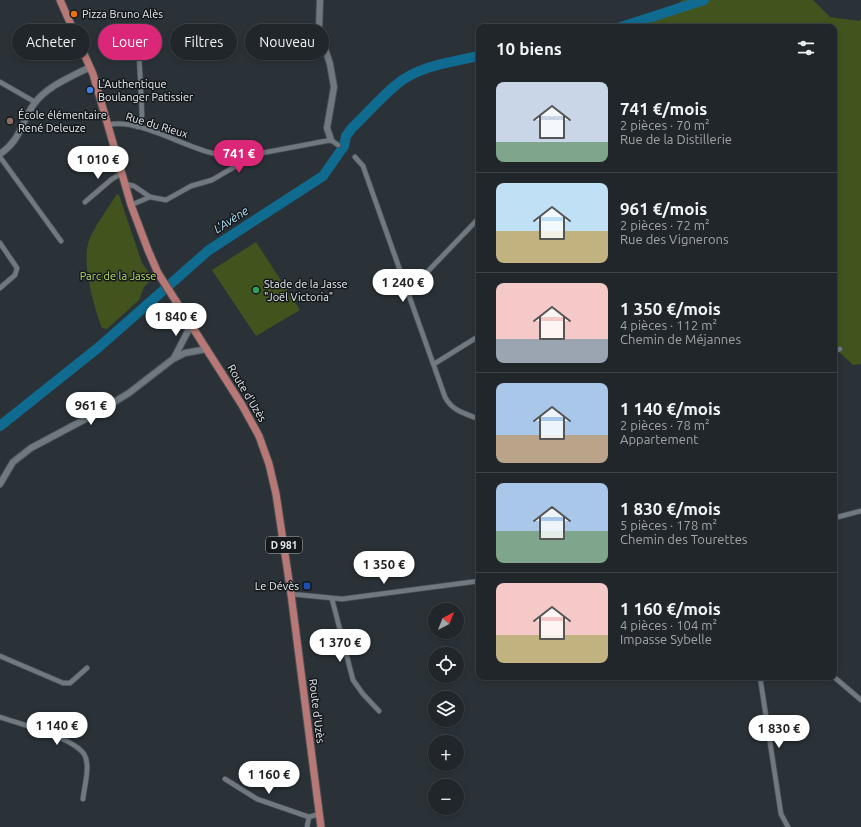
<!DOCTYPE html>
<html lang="fr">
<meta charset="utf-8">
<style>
body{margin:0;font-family:Ubuntu,sans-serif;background:#282e32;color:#f1f3f6;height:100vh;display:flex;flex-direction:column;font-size:15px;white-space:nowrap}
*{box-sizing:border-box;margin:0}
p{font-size:13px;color:#a2a5a8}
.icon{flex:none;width:22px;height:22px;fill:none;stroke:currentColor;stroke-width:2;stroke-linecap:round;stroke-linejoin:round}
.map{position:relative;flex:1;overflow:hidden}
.details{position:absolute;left:476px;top:24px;width:361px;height:656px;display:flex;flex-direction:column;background:#20262a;border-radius:8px;box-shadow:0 2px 6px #0003,0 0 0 1px #3d4347}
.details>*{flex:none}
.top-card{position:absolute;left:12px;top:24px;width:380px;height:36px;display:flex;gap:8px}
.needle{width:26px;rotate:42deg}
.fabs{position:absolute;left:428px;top:603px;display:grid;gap:8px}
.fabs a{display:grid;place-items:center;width:36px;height:36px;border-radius:50%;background:#20262a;box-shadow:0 2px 6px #0003,0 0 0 1px #3d4347;font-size:20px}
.price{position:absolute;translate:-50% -34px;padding:0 9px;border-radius:14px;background:#fff;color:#222;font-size:13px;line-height:26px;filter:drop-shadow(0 1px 2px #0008)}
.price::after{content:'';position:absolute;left:50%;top:24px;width:12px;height:9px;margin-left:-6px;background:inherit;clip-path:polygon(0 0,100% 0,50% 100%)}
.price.on{background:#db2777;color:#fff}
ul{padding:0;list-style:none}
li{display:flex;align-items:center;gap:12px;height:100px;padding:0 20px}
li+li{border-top:1px solid #3d4347}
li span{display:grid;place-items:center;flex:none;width:112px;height:80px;border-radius:8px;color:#555}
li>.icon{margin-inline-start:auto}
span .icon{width:48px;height:48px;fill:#fffc;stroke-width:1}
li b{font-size:17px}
h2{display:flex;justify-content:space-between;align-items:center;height:48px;padding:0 20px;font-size:17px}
.chip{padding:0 14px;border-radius:18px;background:#20262a;box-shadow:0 2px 6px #0003,0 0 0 1px #3d4347;font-size:14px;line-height:36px}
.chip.on{background:#db2777;color:#fff}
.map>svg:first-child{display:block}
.green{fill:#42541d}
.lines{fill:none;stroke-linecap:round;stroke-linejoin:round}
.river{stroke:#0f6b8f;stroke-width:10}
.minor-casing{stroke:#4a5055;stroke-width:6}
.tertiary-casing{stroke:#4a5055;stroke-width:8}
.primary-casing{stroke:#4a5055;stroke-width:9}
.minor{stroke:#707980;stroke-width:4.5}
.tertiary{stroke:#707980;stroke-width:6}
.primary{stroke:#b87875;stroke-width:7}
.food-dot{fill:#e8710a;stroke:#16191c;stroke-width:1.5}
.shop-dot{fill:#3f7fe0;stroke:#16191c;stroke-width:1.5}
.education-dot{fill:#8d6e63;stroke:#16191c;stroke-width:1.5}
.leisure-dot{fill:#2e9e5b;stroke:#16191c;stroke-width:1.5}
.transit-dot{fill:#1a4fb4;stroke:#16191c;stroke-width:1.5}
.labels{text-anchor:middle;stroke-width:3;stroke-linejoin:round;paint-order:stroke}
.shield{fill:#16191c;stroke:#a8acb0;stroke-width:1}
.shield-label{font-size:10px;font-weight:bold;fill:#e7ebef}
.poi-label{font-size:11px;fill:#e7ebef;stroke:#16191c;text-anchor:start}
.street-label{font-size:11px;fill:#e7ebef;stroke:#16191c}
.park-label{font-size:11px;fill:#b7df6b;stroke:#16191c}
.water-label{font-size:12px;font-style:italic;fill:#afdff8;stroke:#16191c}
</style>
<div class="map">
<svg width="861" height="827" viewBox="0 0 861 827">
<rect width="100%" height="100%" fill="#2a3238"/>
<g class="green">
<polygon points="683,0 813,0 830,17 859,21 861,19 861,364 853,365 834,347 834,27 639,27"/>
<path d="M117 194 119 195 142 263 153 278 144 287 139 300 107 329 102 328C94 307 80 259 90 238 97 223 108 208 117 194Z"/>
<polygon points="256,242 300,310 256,336 212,270"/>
</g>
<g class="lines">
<g class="river">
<polyline points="621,27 704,0"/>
<path d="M0 426 99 347 209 250 323 176 344 146 346 136 352 128C367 114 380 98 396 85 418 66 451 62 479 56"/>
</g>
<defs>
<g id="minor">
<polyline points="0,82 35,102"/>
<path d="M108 125C136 117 184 147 212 153 223 155 235 153 246 156"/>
<polyline points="138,127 142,115 139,53"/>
<polyline points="0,157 61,241"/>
<path d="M355 157 363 166 445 397C452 411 466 414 479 419"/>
<polyline points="125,184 134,186 150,197 166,200 191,186 212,180 241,163 246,156 331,140 338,145"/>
<polyline points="85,202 112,179 122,173"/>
<polyline points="131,205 150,197"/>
<polyline points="0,243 17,268 15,275 0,288"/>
<polyline points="408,292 479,218"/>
<polyline points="834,351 840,349"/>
<polyline points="434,364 479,336"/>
<polyline points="834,518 861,511"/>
<polyline points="291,594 342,599 479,581"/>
<polyline points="332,599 353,680 363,694 379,711"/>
<polyline points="0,656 63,683 70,683 87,668"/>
<polyline points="760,677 781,814 788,827"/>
<polyline points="834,677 861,700"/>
<path d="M0 717C20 724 72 737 84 754 91 765 84 787 83 799"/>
<polyline points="225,779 257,799 309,817"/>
<polyline points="307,827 309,817 319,814"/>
</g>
<g id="tertiary">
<polyline points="320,0 319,30 330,64 334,87 327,128 331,140"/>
<path d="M0 154C21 140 21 122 34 104 47 86 71 77 90 67"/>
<polyline points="174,358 188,331 192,328"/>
<polyline points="0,484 13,462 31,448 93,415 129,393 173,359 185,353 207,349"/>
</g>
<polyline id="primary" points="60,0 93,74 131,205 148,250 158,273 242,405 259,436 269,464 276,494 291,594 321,827"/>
</defs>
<use href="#minor" class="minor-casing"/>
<use href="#tertiary" class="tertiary-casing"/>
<use href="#primary" class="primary-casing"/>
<use href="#minor" class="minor"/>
<use href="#tertiary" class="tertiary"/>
<use href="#primary" class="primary"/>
</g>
<circle class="food-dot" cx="74" cy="14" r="4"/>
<circle class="shop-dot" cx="90" cy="90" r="4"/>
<circle class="education-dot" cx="10" cy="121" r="4"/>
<circle class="leisure-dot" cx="256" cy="290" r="4"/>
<rect class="transit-dot" x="303" y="582" width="8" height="8" rx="2"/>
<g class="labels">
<rect class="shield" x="266" y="537" width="36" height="16" rx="3"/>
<g class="shield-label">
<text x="284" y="549">D 981</text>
</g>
<g class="poi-label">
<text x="82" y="18">Pizza Bruno Alès</text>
<text x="98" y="88">L'Authentique<tspan x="98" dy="13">Boulanger Patissier</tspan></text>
<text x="18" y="119">École élémentaire<tspan x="18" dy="13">René Deleuze</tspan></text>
<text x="264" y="288">Stade de la Jasse<tspan x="264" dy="13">"Joël Victoria"</tspan></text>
<text x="299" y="590" text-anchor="end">Le Dévès</text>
</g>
<g class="street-label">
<text transform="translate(157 125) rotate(17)" y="4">Rue du Rieux</text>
<text transform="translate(247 393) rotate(59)" y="4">Route d'Uzès</text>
<text transform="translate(317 711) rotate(83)" y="4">Route d'Uzès</text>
</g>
<g class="park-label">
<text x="118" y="280">Parc de la Jasse</text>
</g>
<g class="water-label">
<text transform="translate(231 220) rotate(-33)" y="4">L'Avène</text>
</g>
</g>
</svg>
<div class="fabs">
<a><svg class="needle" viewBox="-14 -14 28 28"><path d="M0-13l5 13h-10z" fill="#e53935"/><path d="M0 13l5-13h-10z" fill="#a2a5a8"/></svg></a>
<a><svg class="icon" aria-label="locate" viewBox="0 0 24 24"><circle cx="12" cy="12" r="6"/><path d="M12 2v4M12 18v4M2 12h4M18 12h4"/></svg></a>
<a><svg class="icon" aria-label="layers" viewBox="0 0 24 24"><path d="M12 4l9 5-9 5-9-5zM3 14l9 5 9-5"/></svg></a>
<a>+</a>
<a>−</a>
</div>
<b class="price on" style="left:239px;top:174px">741 €</b>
<b class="price" style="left:98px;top:180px">1 010 €</b>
<b class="price" style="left:403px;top:303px">1 240 €</b>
<b class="price" style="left:176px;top:337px">1 840 €</b>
<b class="price" style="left:91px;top:426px">961 €</b>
<b class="price" style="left:384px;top:585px">1 350 €</b>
<b class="price" style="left:340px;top:663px">1 370 €</b>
<b class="price" style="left:57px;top:746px">1 140 €</b>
<b class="price" style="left:779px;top:749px">1 830 €</b>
<b class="price" style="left:269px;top:795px">1 160 €</b>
<div class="top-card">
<a class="chip">Acheter</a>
<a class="chip on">Louer</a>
<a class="chip">Filtres</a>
<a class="chip">Nouveau</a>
</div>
<section class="details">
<h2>10 biens<svg class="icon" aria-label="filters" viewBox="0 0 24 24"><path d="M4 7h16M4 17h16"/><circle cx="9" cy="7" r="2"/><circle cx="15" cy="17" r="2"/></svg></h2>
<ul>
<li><span style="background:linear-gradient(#c9d6e8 75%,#7fa58c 0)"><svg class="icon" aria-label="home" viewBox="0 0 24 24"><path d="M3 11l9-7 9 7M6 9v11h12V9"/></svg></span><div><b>741 €/mois</b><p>2 pièces · 70 m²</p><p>Rue de la Distillerie</p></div></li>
<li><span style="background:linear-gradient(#bfe0f5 60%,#c2b280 0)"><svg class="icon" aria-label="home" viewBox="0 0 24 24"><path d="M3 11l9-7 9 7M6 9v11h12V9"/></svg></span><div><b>961 €/mois</b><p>2 pièces · 72 m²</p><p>Rue des Vignerons</p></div></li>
<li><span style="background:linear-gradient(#f6c9c9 70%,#9aa5b1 0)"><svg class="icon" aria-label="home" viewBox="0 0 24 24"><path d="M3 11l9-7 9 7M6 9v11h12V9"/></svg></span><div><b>1 350 €/mois</b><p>4 pièces · 112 m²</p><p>Chemin de Méjannes</p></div></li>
<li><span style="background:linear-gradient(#a9c7e8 65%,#b9a48a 0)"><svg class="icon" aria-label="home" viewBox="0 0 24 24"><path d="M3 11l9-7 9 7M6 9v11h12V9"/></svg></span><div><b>1 140 €/mois</b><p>2 pièces · 78 m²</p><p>Appartement</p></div></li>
<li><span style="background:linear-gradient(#a9c7e8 60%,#7fa58c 0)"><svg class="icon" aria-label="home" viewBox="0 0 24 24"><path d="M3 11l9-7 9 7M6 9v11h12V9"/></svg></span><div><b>1 830 €/mois</b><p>5 pièces · 178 m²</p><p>Chemin des Tourettes</p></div></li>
<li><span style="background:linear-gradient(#f6c9c9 65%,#c2b280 0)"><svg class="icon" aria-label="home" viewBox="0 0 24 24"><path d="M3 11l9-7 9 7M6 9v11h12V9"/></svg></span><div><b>1 160 €/mois</b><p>4 pièces · 104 m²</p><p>Impasse Sybelle</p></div></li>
</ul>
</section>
</div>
